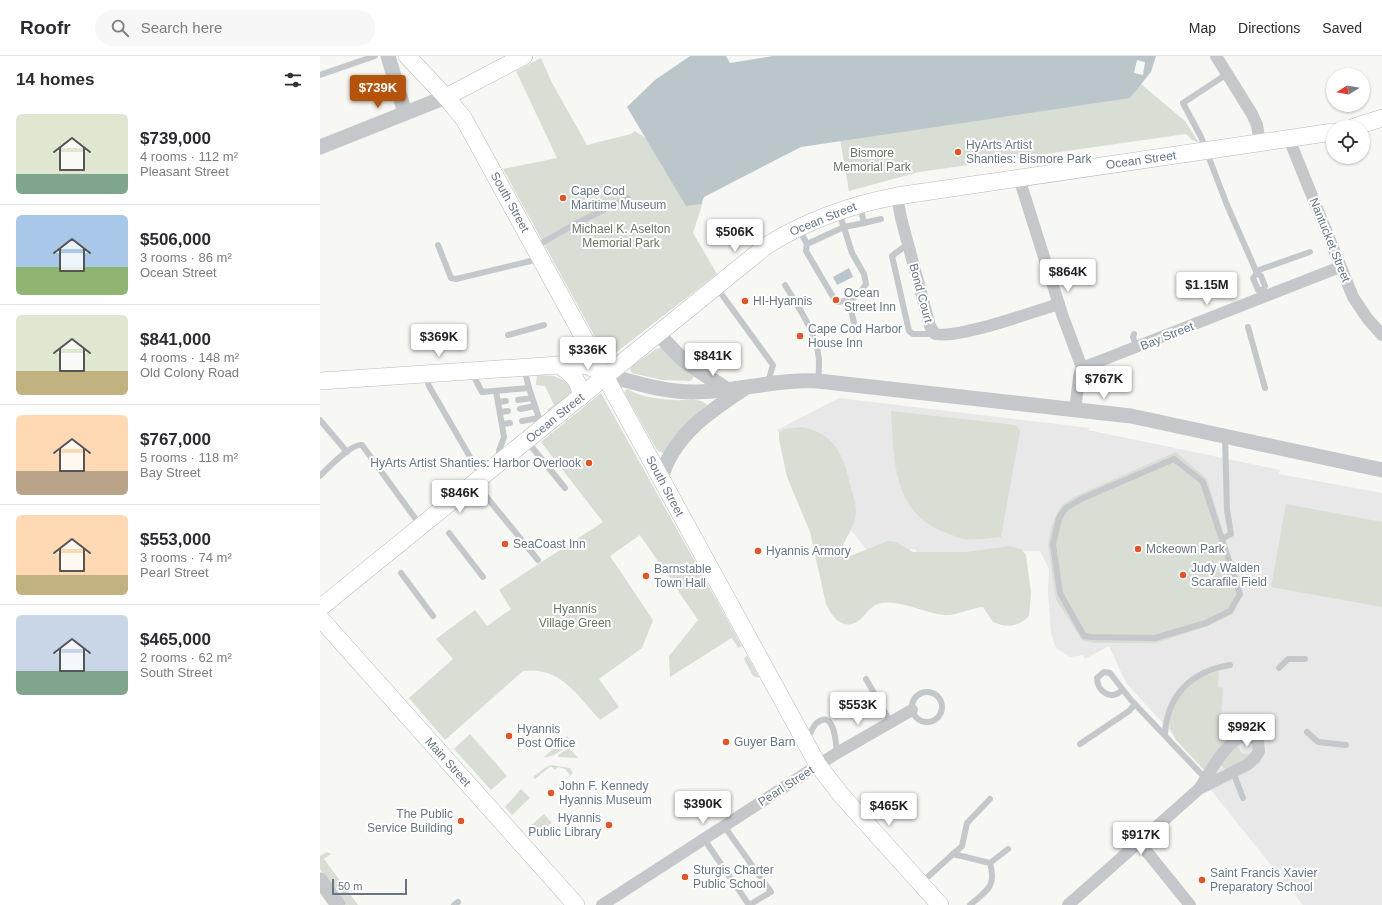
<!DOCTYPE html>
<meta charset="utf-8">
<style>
body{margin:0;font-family:Arial,sans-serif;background:#f7f7f7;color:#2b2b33;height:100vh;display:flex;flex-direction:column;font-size:15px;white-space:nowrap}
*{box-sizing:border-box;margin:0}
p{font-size:13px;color:#7c7c81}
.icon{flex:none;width:22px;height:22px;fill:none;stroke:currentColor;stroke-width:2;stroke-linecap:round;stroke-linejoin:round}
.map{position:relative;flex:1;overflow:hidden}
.drawer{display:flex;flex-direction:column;background:#fff;width:320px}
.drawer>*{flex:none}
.needle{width:26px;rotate:259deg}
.buttons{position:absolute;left:1006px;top:12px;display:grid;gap:8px}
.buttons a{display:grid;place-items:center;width:44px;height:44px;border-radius:50%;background:#fff;box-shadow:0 1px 3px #0004;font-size:20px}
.scale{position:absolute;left:12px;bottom:10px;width:75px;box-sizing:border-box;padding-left:4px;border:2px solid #657685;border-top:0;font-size:11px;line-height:14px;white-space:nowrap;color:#657685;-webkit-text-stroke:3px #fff;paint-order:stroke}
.price{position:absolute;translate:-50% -34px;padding:0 9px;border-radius:4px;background:#fff;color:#222;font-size:13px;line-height:26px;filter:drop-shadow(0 1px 2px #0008)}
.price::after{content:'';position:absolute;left:50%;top:24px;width:12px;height:9px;margin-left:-6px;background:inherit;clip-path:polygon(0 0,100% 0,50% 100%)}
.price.selected{background:#b45309;color:#fff}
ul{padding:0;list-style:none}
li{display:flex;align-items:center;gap:12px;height:100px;padding:0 16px}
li+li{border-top:1px solid #e1e1e2}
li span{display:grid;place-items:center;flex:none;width:112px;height:80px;border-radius:6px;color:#555}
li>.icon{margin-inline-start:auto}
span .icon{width:48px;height:48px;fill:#fffc;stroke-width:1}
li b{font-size:17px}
h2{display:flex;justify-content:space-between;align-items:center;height:48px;padding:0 16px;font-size:17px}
header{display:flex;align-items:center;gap:24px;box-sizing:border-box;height:56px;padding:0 20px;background:#fff;border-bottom:1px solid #e1e1e2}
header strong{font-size:19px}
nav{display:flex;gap:22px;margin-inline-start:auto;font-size:14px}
.search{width:280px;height:36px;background:#f7f7f7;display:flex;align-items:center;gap:10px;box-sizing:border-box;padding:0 14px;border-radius:22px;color:#7c7c81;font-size:15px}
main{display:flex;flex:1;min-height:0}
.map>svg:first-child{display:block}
.built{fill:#e7e8e7}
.green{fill:#d8ded4}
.water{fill:#bbc6ca}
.pier{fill:#f7f7f3}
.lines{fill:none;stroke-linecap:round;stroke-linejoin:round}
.secondary-casing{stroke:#b6bbc0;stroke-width:18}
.service{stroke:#c4c8cb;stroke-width:6}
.minor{stroke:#c4c8cb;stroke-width:12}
.tertiary{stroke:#c4c8cb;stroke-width:15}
.secondary{stroke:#fff;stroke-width:17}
.poi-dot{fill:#e65324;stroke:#fff;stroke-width:1.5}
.labels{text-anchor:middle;stroke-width:4;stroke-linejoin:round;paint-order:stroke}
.poi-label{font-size:12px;fill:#657685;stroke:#fff;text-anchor:start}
.park-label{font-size:12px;fill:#657760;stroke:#fff}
.street-label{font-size:12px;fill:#657685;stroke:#fff}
</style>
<header>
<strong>Roofr</strong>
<div class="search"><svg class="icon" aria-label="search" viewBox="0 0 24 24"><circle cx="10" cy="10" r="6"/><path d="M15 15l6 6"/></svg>Search here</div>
<nav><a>Map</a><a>Directions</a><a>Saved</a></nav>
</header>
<main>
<section class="drawer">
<h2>14 homes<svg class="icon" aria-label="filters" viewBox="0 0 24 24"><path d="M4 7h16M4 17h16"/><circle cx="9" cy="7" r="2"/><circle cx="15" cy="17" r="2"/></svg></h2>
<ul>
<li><span style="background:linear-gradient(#dfe7d0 75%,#7fa58c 0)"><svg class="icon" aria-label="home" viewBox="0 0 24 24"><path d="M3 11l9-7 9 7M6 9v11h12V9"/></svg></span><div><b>$739,000</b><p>4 rooms · 112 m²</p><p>Pleasant Street</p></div></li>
<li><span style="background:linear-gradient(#a9c7e8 65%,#8fb573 0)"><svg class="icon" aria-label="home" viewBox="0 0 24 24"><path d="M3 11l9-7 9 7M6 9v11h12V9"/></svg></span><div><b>$506,000</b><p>3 rooms · 86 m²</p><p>Ocean Street</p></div></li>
<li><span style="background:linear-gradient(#dfe7d0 70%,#c2b280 0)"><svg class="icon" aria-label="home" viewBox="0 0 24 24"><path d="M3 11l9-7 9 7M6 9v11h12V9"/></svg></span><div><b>$841,000</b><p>4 rooms · 148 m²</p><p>Old Colony Road</p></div></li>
<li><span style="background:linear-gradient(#ffd9b3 70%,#b9a48a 0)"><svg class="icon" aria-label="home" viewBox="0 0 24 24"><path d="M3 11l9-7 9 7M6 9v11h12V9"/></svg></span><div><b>$767,000</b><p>5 rooms · 118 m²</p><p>Bay Street</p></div></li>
<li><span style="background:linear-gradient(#ffd9b3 75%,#c2b280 0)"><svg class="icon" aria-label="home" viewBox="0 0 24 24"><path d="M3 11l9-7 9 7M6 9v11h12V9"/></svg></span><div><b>$553,000</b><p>3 rooms · 74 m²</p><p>Pearl Street</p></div></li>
<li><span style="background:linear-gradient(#c9d6e8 70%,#7fa58c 0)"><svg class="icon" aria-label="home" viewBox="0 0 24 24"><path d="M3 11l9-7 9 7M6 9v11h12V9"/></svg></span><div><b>$465,000</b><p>2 rooms · 62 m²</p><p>South Street</p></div></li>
</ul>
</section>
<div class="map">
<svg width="1062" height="849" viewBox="0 0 1062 849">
<rect width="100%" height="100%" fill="#f7f7f3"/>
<polygon class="built" points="519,342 770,372 768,374 960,414 959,418 1062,437 1062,849 983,849 886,728 886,714 806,627 789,590 765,603 763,599 750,601 736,592 731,577 728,538 729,513 720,495 638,496 605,510 595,493 550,499 457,374"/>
<g class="green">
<polygon points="221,2 232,27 267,89 311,78 315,75 327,83 364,145 383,146 373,177 397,218 294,298 286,297 281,292 183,113 237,102 196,15"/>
<polygon points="821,28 865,65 879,87 872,84 866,78 599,116 529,135 520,84 810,41"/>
<polygon points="341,292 374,320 371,325 342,324 312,317 310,313 312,310 336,293"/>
<polygon points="217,319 234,320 249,327 252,336 250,338 229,356 227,354 234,349 225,330 216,329"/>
<path d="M307 333C321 341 338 343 354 344 364 345 380 341 387 349L365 369 345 398 337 394 304 336Z"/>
<path d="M281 337 422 590 418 592 412 582 413 581 350 621 349 600 378 564 320 479 290 500 333 564 322 592 279 623 299 651 280 664C257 639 240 610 203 615L125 684 89 642 133 603 116 583 155 554 167 570 191 553 179 534 283 466 221 386Z"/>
<path d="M571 355 696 369 700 375 681 481C669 482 656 484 644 483 638 482 630 478 624 476 572 456 574 402 571 355Z"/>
<path d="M482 371C515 378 523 398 530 428 532 436 536 446 536 455 536 469 525 482 521 495L524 499 530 500 568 485 576 486 593 496H646L690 490 701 493 706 499 711 537 709 560C698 571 687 572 673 566L663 551C649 552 638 560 624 559 604 557 581 544 562 547 545 549 543 572 524 568 515 565 510 556 506 548L490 476 467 421 459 383V377L464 373Z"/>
<polygon points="856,396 887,423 922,539 913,558 888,570 836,587 774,587 762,584 736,543 728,489 731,472 738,455 743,448 758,439"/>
<polygon points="966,448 1062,466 1062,551 951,531"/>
<polygon points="427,599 439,621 439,622 433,620 424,603"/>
<polygon points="899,615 898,631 903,632 901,662 905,662 907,670 903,676 908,680 884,714 856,684 850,672 849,665 854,648 866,632 881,621"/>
<polygon points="150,678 187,720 171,734 134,693"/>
<polygon points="247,680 255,689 251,688 234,699 223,702"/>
<polygon points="924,684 931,686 929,688 922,687 919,691 920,695 923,698 929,698 932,695 931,690 933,689 932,699 907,715 901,709 911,694"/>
<polygon points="249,692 258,702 238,701 238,699"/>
<polygon points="231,709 250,712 253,717 244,725 250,719 245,713 238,711 235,714 231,710 215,723 213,721 226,711"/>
<polygon points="201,733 210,742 192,759 185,751"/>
<polygon points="224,758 232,767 212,781 206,774"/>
<polygon points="7,796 11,798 4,803 38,849 26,849 19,839 22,834 20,831 14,833 0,813 0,800"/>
</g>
<g class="water">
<polygon points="370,0 836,0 831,16 810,42 481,91 384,141 381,148 366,150 307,51 335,24"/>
<polygon points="529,212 533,221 517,229 513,221"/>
</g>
<g class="pier">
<polygon points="406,0 453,0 410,7"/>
<polygon points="817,4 825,6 823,19 814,17"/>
</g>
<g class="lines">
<defs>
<g id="secondary">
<polyline points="87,0 126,41 144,63 498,709 522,740 620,849"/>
<polyline points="126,41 204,0"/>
<polyline points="1034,71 1062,62"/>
<path d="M239 309C252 318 260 325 261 341"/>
<polyline points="0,325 239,309 268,310 286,319"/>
<path d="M0 552 446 190C487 164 530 149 577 140L1013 76"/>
<polyline points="0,562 256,849"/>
</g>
</defs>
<use href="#secondary" class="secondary-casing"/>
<g class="service">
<polyline points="907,18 863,47 881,81 907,149 936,215 941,220 945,230 943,234 946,241"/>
<polyline points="0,19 55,0"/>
<polyline points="544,167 561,163"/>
<path d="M479 173 487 188 486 195 516 246C533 245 537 242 546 228L544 218 532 197 519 156"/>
<polyline points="487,188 524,171 544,167 540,150"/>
<polyline points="588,188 572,200 589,275 593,278 615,278"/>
<polyline points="118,189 131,222 136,223 219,203"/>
<polyline points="215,191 255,168 308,142"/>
<polyline points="936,215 990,196"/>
<polyline points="937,217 933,222 938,234 943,234"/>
<path d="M465 229C479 252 496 276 499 303 499 310 499 318 498 325"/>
<polyline points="397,232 453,309 448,326"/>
<polyline points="529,245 534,267"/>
<polyline points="928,271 945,332"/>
<polyline points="814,278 813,281 817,292"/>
<polyline points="188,279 224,269"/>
<polyline points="204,312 209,332"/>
<polyline points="152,317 162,336 209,332 222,371"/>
<polyline points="105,318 109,330 161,420"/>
<polyline points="176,335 184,381 179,395 179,403"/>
<polyline points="198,344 212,342"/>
<polyline points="178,346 186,345"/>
<polyline points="200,353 215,350"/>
<polyline points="180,356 188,355"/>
<polyline points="0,364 27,396"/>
<polyline points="202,365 219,362"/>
<polyline points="182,368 190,367"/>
<polyline points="207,385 245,432"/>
<polygon points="854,403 883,426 920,538 910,555 886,567 835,582 770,581 764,580 740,537 733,489 739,462 746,452 761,443"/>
<path d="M0 420C8 412 32 387 42 389L100 469"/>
<polyline points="155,427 218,504"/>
<polyline points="129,477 163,521"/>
<polyline points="902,483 911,478 907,454 905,381"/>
<polyline points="81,517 113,560"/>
<polyline points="959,612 968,603 985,603"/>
<polyline points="546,623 570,665"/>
<path d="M802 634C792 645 777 636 777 622L784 616 790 617 811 644 886 723"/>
<circle cx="607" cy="651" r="15"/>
<polyline points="987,676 998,686 1026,689"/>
<path d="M845 678C847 639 872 615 910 609"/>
<path d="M486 684C490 679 493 669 498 666 515 654 516 689 517 697"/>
<polyline points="760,688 809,655 815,648"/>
<polyline points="913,716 923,742"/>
<polyline points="384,783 429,849 451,836 404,770"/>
<path d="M633 798 670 807C677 831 666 835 650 849"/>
<polyline points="670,807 688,793"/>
<polyline points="602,826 642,790 647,767 670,743"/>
<polyline points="134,849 138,846"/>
</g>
<g class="minor">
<polyline points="896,0 932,58 937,69 940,87"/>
<polyline points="969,83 1033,241 1047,262 1062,279"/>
<polyline points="699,122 742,258 762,312 759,321 755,355"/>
<path d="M577 140 581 162 610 270 615 278C639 283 712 256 739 248"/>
<polyline points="762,312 1020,211"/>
<polyline points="819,786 870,849"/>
<polyline points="282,849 517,697 592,654"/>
<path d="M748 849 879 733 927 709 935 702 939 695 938 685 928 679C909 679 889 718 879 733"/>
</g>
<g class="tertiary">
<polyline points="68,0 85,57"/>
<polyline points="0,91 126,41"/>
<polyline points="338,278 363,304 406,333"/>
<path d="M286 319C314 326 343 336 373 336 415 336 456 323 498 325L811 360 1062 414"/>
<path d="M341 423C352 380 390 355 425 332"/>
<polyline points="0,824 18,849"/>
</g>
<use href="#secondary" class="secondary"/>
</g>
<g class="poi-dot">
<circle cx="638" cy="96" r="4"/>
<circle cx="243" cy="142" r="4"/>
<circle cx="516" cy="244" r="4"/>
<circle cx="425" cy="245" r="4"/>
<circle cx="480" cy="280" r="4"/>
<circle cx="269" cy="407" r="4"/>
<circle cx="185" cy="488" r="4"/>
<circle cx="818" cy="493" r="4"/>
<circle cx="438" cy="495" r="4"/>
<circle cx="863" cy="519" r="4"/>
<circle cx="326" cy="520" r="4"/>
<circle cx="189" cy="680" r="4"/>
<circle cx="406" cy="686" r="4"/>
<circle cx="231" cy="737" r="4"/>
<circle cx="141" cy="765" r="4"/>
<circle cx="289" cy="769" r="4"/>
<circle cx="365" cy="821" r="4"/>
<circle cx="882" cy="824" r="4"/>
</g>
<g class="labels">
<g class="poi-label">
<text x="646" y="93">HyArts Artist<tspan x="646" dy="14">Shanties: Bismore Park</tspan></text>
<text x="251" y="139">Cape Cod<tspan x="251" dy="14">Maritime Museum</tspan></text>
<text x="524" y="241">Ocean<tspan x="524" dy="14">Street Inn</tspan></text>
<text x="433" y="249">HI-Hyannis</text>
<text x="488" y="277">Cape Cod Harbor<tspan x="488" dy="14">House Inn</tspan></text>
<text x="261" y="411" text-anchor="end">HyArts Artist Shanties: Harbor Overlook</text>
<text x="193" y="492">SeaCoast Inn</text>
<text x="826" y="497">Mckeown Park</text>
<text x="446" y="499">Hyannis Armory</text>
<text x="871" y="516">Judy Walden<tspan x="871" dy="14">Scarafile Field</tspan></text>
<text x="334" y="517">Barnstable<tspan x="334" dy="14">Town Hall</tspan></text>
<text x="197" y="677">Hyannis<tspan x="197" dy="14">Post Office</tspan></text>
<text x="414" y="690">Guyer Barn</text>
<text x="239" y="734">John F. Kennedy<tspan x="239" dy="14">Hyannis Museum</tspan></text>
<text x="133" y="762" text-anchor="end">The Public<tspan x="133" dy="14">Service Building</tspan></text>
<text x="281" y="766" text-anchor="end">Hyannis<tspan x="281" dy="14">Public Library</tspan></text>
<text x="373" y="818">Sturgis Charter<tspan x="373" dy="14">Public School</tspan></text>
<text x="890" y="821">Saint Francis Xavier<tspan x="890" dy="14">Preparatory School</tspan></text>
</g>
<g class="park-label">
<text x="552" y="101">Bismore<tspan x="552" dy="14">Memorial Park</tspan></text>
<text x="301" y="177">Michael K. Aselton<tspan x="301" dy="14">Memorial Park</tspan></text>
<text x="255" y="557">Hyannis<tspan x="255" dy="14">Village Green</tspan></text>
</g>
<g class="street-label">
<text transform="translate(821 104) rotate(-8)" y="4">Ocean Street</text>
<text transform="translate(190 146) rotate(61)" y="4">South Street</text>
<text transform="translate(503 163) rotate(-22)" y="4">Ocean Street</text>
<text transform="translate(1010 184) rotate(68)" y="4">Nantucket Street</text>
<text transform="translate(601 237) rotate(75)" y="4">Bond Court</text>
<text transform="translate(847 280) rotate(-22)" y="4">Bay Street</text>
<text transform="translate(235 362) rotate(-39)" y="4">Ocean Street</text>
<text transform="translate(345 430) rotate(62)" y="4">South Street</text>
<text transform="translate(128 706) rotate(48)" y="4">Main Street</text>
<text transform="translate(466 730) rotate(-33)" y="4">Pearl Street</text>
</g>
</g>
</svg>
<div class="buttons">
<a><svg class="needle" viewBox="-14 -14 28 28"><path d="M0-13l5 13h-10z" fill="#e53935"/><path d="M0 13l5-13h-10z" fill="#7c7c81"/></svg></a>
<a><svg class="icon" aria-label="locate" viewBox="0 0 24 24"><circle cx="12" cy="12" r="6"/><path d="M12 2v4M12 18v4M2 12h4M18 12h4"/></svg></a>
</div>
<div class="scale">50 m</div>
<b class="price selected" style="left:58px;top:53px">$739K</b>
<b class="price" style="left:415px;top:197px">$506K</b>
<b class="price" style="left:748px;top:237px">$864K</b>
<b class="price" style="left:887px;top:250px">$1.15M</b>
<b class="price" style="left:119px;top:302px">$369K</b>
<b class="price" style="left:268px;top:315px">$336K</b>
<b class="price" style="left:393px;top:321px">$841K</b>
<b class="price" style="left:784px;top:344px">$767K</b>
<b class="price" style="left:140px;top:458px">$846K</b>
<b class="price" style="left:538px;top:670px">$553K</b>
<b class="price" style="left:927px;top:692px">$992K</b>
<b class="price" style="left:383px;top:769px">$390K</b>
<b class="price" style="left:569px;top:771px">$465K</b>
<b class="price" style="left:821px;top:800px">$917K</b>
</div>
</main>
